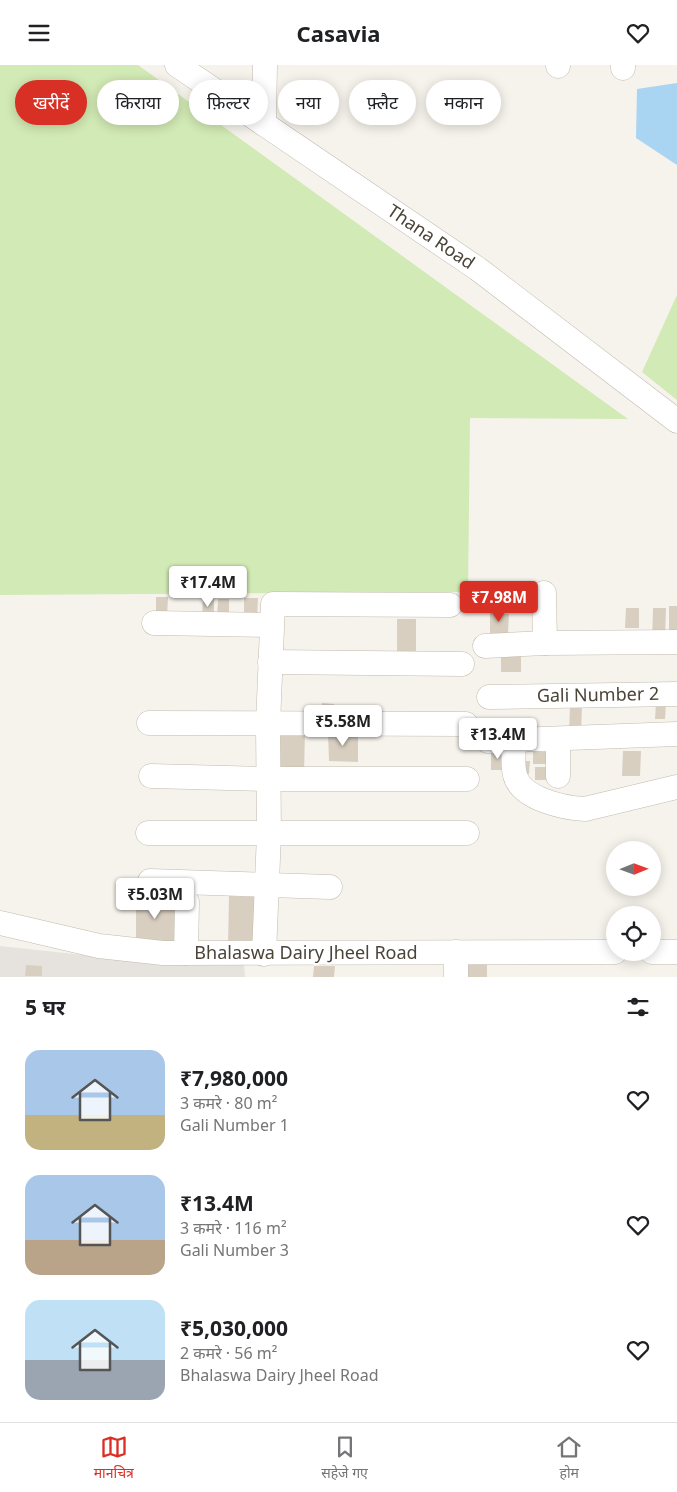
<!DOCTYPE html>
<html lang="hi">
<meta charset="utf-8">
<style>
body{margin:0;font-family:"Noto Sans","Noto Sans Devanagari",sans-serif;background:#f2f2f2;color:#202124;height:100vh;display:flex;flex-direction:column;font-size:19px;white-space:nowrap}
*{box-sizing:border-box;margin:0}
p{font-size:16px;color:#757577}
.icon{flex:none;width:28px;height:28px;fill:none;stroke:currentColor;stroke-width:2;stroke-linecap:round;stroke-linejoin:round}
.map{position:relative;height:912px;overflow:hidden}
.side{display:flex;flex-direction:column;background:#fff;flex:1}
.side>*{flex:none}
.top-card{position:absolute;left:15px;top:15px;width:648px;height:45px;display:flex;gap:10px}
.needle{width:32px;rotate:89deg}
.controls{position:absolute;left:606px;top:776px;display:grid;gap:10px}
.controls a{display:grid;place-items:center;width:55px;height:55px;border-radius:50%;background:#fff;box-shadow:0 2px 12px #0003;font-size:25px}
.price{position:absolute;translate:-50% -42px;padding:0 11px;border-radius:5px;background:#fff;color:#222;font-size:16px;line-height:32px;filter:drop-shadow(0 1px 2px #0008)}
.price::after{content:'';position:absolute;left:50%;top:30px;width:15px;height:11px;margin-left:-8px;background:inherit;clip-path:polygon(0 0,100% 0,50% 100%)}
.price.selected{background:#d93025;color:#fff}
ul{padding:0;list-style:none}
li{display:flex;align-items:center;gap:15px;height:125px;padding:0 25px}
li span{display:grid;place-items:center;flex:none;width:140px;height:100px;border-radius:15px;color:#555}
li>.icon{margin-inline-start:auto}
span .icon{width:60px;height:60px;fill:#fffc;stroke-width:1}
li b{font-size:21px}
h2{display:flex;justify-content:space-between;align-items:center;height:60px;padding:0 25px;font-size:21px}
.pill{padding:0 18px;border-radius:22px;background:#fff;box-shadow:0 2px 12px #0003;font-size:18px;line-height:45px}
.pill.selected{background:#d93025;color:#fff}
header{display:flex;justify-content:space-between;align-items:center;height:65px;padding:0 25px;background:#fff;font-size:22px;font-weight:700}
.menu{display:flex;justify-content:space-around;align-items:center;height:70px;border-top:1px solid #e0e0e0;background:#fff;font-size:14px;color:#757577}
.menu a{display:grid;justify-items:center;gap:2px}
.menu .selected{color:#d93025}
.map>svg:first-child{display:block}
.industrial{fill:#e6e2dd}
.green{fill:#d2eab5}
.water{fill:#a9d4f2}
.building{fill:#d8cfc1}
.lines{fill:none;stroke-linecap:round;stroke-linejoin:round}
.minor-casing{stroke:#c2bbae;stroke-width:25}
.minor{stroke:#fff;stroke-width:24}
.labels{text-anchor:middle;stroke-width:4.5;stroke-linejoin:round;paint-order:stroke}
.street-label{font-size:18px;fill:#4b4439;stroke:#fff}
</style>
<header><svg class="icon" aria-label="menu" viewBox="0 0 24 24"><path d="M4 6h16M4 12h16M4 18h16"/></svg>Casavia<svg class="icon" aria-label="heart" viewBox="0 0 24 24"><path d="M12 20l-8-8c-3-5 5-10 8-4 3-6 11-1 8 4z"/></svg></header>
<div class="map">
<svg width="677" height="912" viewBox="0 0 677 912">
<rect width="100%" height="100%" fill="#f6f3ec"/>
<polygon class="industrial" points="0,881 111,893 244,899 245,912 0,912"/>
<g class="green">
<polygon points="0,0 138,0 628,354 470,353 468,527 0,530"/>
<polygon points="677,230 677,335 642,307"/>
</g>
<polygon class="water" points="677,18 677,100 636,73 637,24"/>
<g class="building">
<polygon points="156,532 168,532 167,554 156,554"/>
<polygon points="203,532 214,532 214,553 202,553"/>
<polygon points="244,533 258,533 257,554 244,554"/>
<polygon points="218,534 229,534 229,555 217,555"/>
<rect x="669" y="541" width="8" height="32"/>
<polygon points="626,543 639,543 639,563 625,563"/>
<polygon points="653,543 666,543 665,576 652,576"/>
<polygon points="490,548 509,549 508,568 490,568"/>
<rect x="397" y="554" width="19" height="32"/>
<polygon points="501,589 521,590 521,607 501,607"/>
<polygon points="656,637 666,637 665,654 655,654"/>
<polygon points="322,638 334,639 334,650 322,650"/>
<polygon points="570,639 582,639 581,671 569,671"/>
<polygon points="280,666 305,667 304,709 280,708"/>
<polygon points="328,668 358,668 358,697 329,696"/>
<rect x="491" y="685" width="14" height="20"/>
<polygon points="533,686 546,687 546,699 533,699"/>
<polygon points="623,686 641,686 640,711 622,711"/>
<polygon points="512,696 530,696 529,709 512,708"/>
<polygon points="535,702 548,702 547,715 535,715"/>
<polygon points="136,829 175,830 175,880 136,880"/>
<polygon points="229,831 255,832 254,882 228,882"/>
<rect x="462" y="899" width="25" height="13"/>
<polygon points="26,900 42,901 42,911 25,911"/>
<polygon points="314,901 335,901 334,912 313,912"/>
</g>
<g class="lines">
<defs>
<g id="minor">
<polyline points="177,0 478,204 677,356"/>
<polyline points="558,0 558,1"/>
<polyline points="623,3 623,0"/>
<polyline points="264,59 265,0"/>
<polyline points="544,528 545,578"/>
<polyline points="154,558 271,560"/>
<polyline points="485,581 545,578 677,577"/>
<polyline points="270,597 462,599"/>
<polyline points="489,632 677,629"/>
<polyline points="149,658 466,659"/>
<polyline points="558,674 558,711"/>
<path d="M514 675C514 686 512 700 515 710 521 734 564 743 585 744L677 722"/>
<polyline points="488,676 677,669"/>
<polyline points="151,711 268,714 467,714"/>
<polyline points="148,768 467,768"/>
<polyline points="150,816 330,822"/>
<polyline points="0,858 99,881 163,888 615,887"/>
<polyline points="456,887 456,912"/>
<polyline points="652,887 677,887"/>
<polyline points="186,888 187,837"/>
<polyline points="264,889 269,769 268,659 273,539 450,540"/>
</g>
</defs>
<use href="#minor" class="minor-casing"/>
<use href="#minor" class="minor"/>
</g>
<g class="labels">
<g class="street-label">
<text transform="translate(431 172) rotate(34)" y="6">Thana Road</text>
<text transform="translate(598 630) rotate(-1)" y="6">Gali Number 2</text>
<text x="306" y="894">Bhalaswa Dairy Jheel Road</text>
</g>
</g>
</svg>
<div class="controls">
<a><svg class="needle" viewBox="-14 -14 28 28"><path d="M0-13l5 13h-10z" fill="#e53935"/><path d="M0 13l5-13h-10z" fill="#757577"/></svg></a>
<a><svg class="icon" aria-label="locate" viewBox="0 0 24 24"><circle cx="12" cy="12" r="6"/><path d="M12 2v4M12 18v4M2 12h4M18 12h4"/></svg></a>
</div>
<b class="price" style="left:208px;top:543px">₹17.4M</b>
<b class="price selected" style="left:499px;top:558px">₹7.98M</b>
<b class="price" style="left:343px;top:682px">₹5.58M</b>
<b class="price" style="left:498px;top:695px">₹13.4M</b>
<b class="price" style="left:155px;top:855px">₹5.03M</b>
<div class="top-card">
<a class="pill selected">खरीदें</a>
<a class="pill">किराया</a>
<a class="pill">फ़िल्टर</a>
<a class="pill">नया</a>
<a class="pill">फ़्लैट</a>
<a class="pill">मकान</a>
</div>
</div>
<section class="side">
<h2>5 घर<svg class="icon" aria-label="filters" viewBox="0 0 24 24"><path d="M4 7h16M4 17h16"/><circle cx="9" cy="7" r="2"/><circle cx="15" cy="17" r="2"/></svg></h2>
<ul>
<li><span style="background:linear-gradient(#a9c7e8 65%,#c2b280 0)"><svg class="icon" aria-label="home" viewBox="0 0 24 24"><path d="M3 11l9-7 9 7M6 9v11h12V9"/></svg></span><div><b>₹7,980,000</b><p>3 कमरे · 80 m²</p><p>Gali Number 1</p></div><svg class="icon" aria-label="heart" viewBox="0 0 24 24"><path d="M12 20l-8-8c-3-5 5-10 8-4 3-6 11-1 8 4z"/></svg></li>
<li><span style="background:linear-gradient(#a9c7e8 65%,#b9a48a 0)"><svg class="icon" aria-label="home" viewBox="0 0 24 24"><path d="M3 11l9-7 9 7M6 9v11h12V9"/></svg></span><div><b>₹13.4M</b><p>3 कमरे · 116 m²</p><p>Gali Number 3</p></div><svg class="icon" aria-label="heart" viewBox="0 0 24 24"><path d="M12 20l-8-8c-3-5 5-10 8-4 3-6 11-1 8 4z"/></svg></li>
<li><span style="background:linear-gradient(#bfe0f5 60%,#9aa5b1 0)"><svg class="icon" aria-label="home" viewBox="0 0 24 24"><path d="M3 11l9-7 9 7M6 9v11h12V9"/></svg></span><div><b>₹5,030,000</b><p>2 कमरे · 56 m²</p><p>Bhalaswa Dairy Jheel Road</p></div><svg class="icon" aria-label="heart" viewBox="0 0 24 24"><path d="M12 20l-8-8c-3-5 5-10 8-4 3-6 11-1 8 4z"/></svg></li>
</ul>
</section>
<nav class="menu">
<a class="selected"><svg class="icon" aria-label="map" viewBox="0 0 24 24"><path d="M3 6l6-2 6 2 6-2v14l-6 2-6-2-6 2zM9 4v14M15 6v14"/></svg>मानचित्र</a>
<a><svg class="icon" aria-label="saved" viewBox="0 0 24 24"><path d="M7 4h10v16l-5-4-5 4z"/></svg>सहेजे गए</a>
<a><svg class="icon" aria-label="home" viewBox="0 0 24 24"><path d="M3 11l9-7 9 7M6 9v11h12V9"/></svg>होम</a>
</nav>
